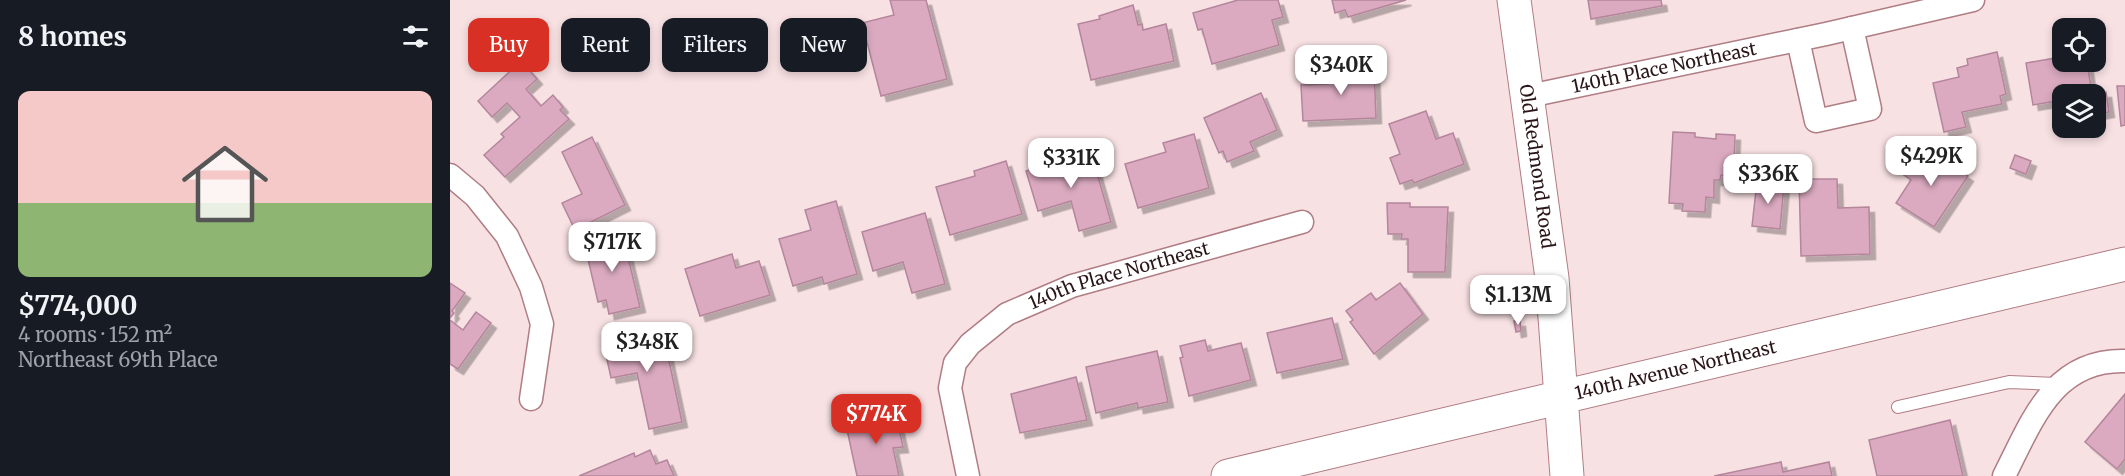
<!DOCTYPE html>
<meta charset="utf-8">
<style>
body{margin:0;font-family:Merriweather,serif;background:#20242c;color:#f1f3f6;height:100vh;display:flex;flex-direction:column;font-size:22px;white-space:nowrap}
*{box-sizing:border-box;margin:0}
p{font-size:20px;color:#9ea1a6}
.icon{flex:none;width:33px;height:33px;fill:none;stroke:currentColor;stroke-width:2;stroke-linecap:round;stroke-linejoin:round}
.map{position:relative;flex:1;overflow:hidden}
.drawer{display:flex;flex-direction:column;background:#171b24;width:450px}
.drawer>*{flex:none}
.top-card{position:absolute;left:18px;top:18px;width:570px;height:54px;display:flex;gap:12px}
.tools{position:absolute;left:1602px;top:18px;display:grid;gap:12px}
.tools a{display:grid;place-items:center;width:54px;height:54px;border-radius:12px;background:#171b24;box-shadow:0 3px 9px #0003;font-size:30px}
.price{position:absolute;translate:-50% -51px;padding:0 14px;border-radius:12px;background:#fff;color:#222;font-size:20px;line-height:39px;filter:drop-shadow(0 2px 3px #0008)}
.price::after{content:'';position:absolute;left:50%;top:36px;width:18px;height:14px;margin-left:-9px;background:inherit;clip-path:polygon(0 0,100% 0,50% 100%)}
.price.on{background:#d93025;color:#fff}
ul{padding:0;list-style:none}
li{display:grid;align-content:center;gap:12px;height:318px;padding:0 18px}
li+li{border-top:2px solid #363941}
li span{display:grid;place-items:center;height:186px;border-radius:12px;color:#555}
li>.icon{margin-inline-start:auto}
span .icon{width:108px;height:108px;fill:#fffc;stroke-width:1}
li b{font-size:26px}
h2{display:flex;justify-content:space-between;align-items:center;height:72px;padding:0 18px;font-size:26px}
.pill{padding:0 21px;border-radius:12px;background:#171b24;box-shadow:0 3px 9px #0003;font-size:21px;line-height:54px}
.pill.on{background:#d93025;color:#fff}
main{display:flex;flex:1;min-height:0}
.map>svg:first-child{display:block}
.building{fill:#dbaac0;stroke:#b4869b;stroke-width:1.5;filter:url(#shadow)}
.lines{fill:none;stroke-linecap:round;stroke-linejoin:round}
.lane-casing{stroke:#af7d84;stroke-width:14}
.street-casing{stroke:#af7d84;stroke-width:25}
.secondary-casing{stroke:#af7d84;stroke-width:35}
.lane{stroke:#fff;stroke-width:12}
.street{stroke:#fff;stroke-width:22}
.secondary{stroke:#fff;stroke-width:33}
.labels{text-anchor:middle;stroke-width:4.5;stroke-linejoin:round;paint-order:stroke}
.street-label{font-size:18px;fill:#2a1619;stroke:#fdf1f2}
</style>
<main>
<section class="drawer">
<h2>8 homes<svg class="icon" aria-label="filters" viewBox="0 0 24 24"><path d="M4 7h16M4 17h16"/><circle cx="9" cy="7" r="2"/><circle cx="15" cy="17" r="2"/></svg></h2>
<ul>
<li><span style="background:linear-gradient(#f6c9c9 60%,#8fb573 0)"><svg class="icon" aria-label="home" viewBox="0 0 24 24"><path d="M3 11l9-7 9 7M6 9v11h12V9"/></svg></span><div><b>$774,000</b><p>4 rooms · 152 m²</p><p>Northeast 69th Place</p></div></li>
</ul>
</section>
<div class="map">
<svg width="1675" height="476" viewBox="0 0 1675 476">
<defs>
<filter id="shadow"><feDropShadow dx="5.5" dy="5.5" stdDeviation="0" flood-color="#0004"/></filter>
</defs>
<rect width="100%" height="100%" fill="#f8e1e3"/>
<g class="building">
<polygon points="440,0 476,0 497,79 431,96 412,23 444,15"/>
<polygon points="788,0 828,0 833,17 822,20 829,45 762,64 752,29 748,30 743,13"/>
<polygon points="882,0 956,0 898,17 895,10 885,13"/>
<polygon points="1138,0 1211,0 1212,6 1141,19"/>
<polygon points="683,5 688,25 692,24 693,30 716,24 724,61 641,80 628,24 650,19 649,16"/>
<polygon points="1547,52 1556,94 1550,96 1552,104 1512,112 1516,127 1494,132 1483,83 1509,77 1507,68 1518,65 1517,59"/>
<polygon points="1612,52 1612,62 1637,62 1642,94 1612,94 1612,100 1583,105 1576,63 1605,58 1605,53"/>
<polygon points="71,61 87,79 76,89 91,106 103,95 113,107 110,110 119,119 55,177 34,155 54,137 51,134 70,117 57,103 42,117 28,101"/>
<polygon points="924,68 926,118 853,121 851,85 878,84 878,70"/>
<polygon points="1667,86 1675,86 1675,125 1671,126"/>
<polygon points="1656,92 1659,112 1647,114 1644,93"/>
<polygon points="811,93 827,130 800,142 804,151 777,162 773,151 769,153 754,118"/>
<polygon points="976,111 986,139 1003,133 1014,164 964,183 962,180 950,184 940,158 950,154 939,124"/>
<polygon points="1223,132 1245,133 1245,137 1266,139 1266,134 1285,135 1284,161 1279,161 1278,176 1271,175 1270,180 1264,180 1264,198 1256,197 1255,212 1232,211 1233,204 1219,203"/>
<polygon points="744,134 759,188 688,208 675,164 716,152 713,143"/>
<polygon points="142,137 175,205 125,230 112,203 132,194 112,152"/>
<polygon points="1473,146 1518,176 1484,227 1446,203 1461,180 1454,175"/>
<polygon points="641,152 661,222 629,231 621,201 588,211 576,171"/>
<polygon points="1565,155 1581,161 1576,174 1560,168"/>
<polygon points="556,161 572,214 500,235 486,187 525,176 524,171"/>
<polygon points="1349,179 1387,179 1388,208 1419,207 1420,254 1351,256"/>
<polygon points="1307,181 1334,184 1330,229 1302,226"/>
<polygon points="386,201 407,274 374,284 372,277 343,286 329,239 361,230 355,210"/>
<polygon points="937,203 960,203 960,207 998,207 995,272 958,272 958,239 951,239 952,234 938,234"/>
<polygon points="475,213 495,284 462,293 453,262 423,271 412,232"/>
<polygon points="172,232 190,307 159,314 156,300 148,302 134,242"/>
<polygon points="282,254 286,268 309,261 320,295 250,316 235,269"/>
<polygon points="0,283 15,293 2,311 4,313 0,318"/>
<polygon points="950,283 973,314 924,354 900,322 903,320 896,311 921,293 926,300"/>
<polygon points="26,312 41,323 8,369 0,364 0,320 13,330"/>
<polygon points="882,318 893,359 827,373 817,333"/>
<polygon points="1064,321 1070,321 1071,331 1066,332"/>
<polygon points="212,328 232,422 199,429 187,373 161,378 153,341"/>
<polygon points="755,340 758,351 791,343 801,380 739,396 730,358 733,357 730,346"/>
<polygon points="707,351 718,402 688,408 687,403 646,413 636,367"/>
<polygon points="626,377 637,420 570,433 561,394"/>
<polygon points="1675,394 1675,459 1667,469 1635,442"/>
<polygon points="445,410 453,447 443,448 449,476 407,476 396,425 427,419 426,414"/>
<polygon points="1500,420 1513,476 1427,476 1419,440"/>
<polygon points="200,450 206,464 217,460 224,476 129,476 184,453 185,457"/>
<polygon points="1331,462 1333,472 1379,462 1382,476 1264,476"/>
</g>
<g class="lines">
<defs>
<polyline id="lane" points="1448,407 1559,382 1607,384"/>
<g id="street">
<polyline points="1348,40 1366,121 1420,109 1402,28"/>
<path id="s1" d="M1079 96 1376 34 1523 0"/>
<polyline points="0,175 25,196 57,236 81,287 92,324 81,399"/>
<path id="s2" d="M518 476 500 388 505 363 520 344 557 314 622 286 852 222"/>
<path d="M1554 476C1582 421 1603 359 1675 361"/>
</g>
<g id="secondary">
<path id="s3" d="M1064 0 1102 278 1117 476"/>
<path id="s4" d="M778 476 1675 264"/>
</g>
</defs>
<use href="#lane" class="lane-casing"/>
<use href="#street" class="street-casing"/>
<use href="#secondary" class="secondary-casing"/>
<use href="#lane" class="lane"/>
<use href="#street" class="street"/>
<use href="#secondary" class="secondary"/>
</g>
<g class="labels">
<g class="street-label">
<text dy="6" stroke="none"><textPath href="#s1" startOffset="138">140th Place Northeast</textPath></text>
<text dy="6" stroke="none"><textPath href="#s3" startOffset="168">Old Redmond Road</textPath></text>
<text dy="6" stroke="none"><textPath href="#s2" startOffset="306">140th Place Northeast</textPath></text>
<text dy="6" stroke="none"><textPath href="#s4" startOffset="460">140th Avenue Northeast</textPath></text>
</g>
</g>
</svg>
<div class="tools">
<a><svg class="icon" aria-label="locate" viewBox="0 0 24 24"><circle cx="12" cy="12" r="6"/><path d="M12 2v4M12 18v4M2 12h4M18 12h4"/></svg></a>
<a><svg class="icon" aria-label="layers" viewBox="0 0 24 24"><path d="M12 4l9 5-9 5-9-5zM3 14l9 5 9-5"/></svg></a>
</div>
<b class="price" style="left:891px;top:96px">$340K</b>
<b class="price" style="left:1481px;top:187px">$429K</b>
<b class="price" style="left:621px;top:189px">$331K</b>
<b class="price" style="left:1318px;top:205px">$336K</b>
<b class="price" style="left:162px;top:273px">$717K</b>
<b class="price" style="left:1068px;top:326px">$1.13M</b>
<b class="price" style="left:197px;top:373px">$348K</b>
<b class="price on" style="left:426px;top:445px">$774K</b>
<div class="top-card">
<a class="pill on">Buy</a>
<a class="pill">Rent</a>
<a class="pill">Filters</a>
<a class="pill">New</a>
</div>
</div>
</main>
